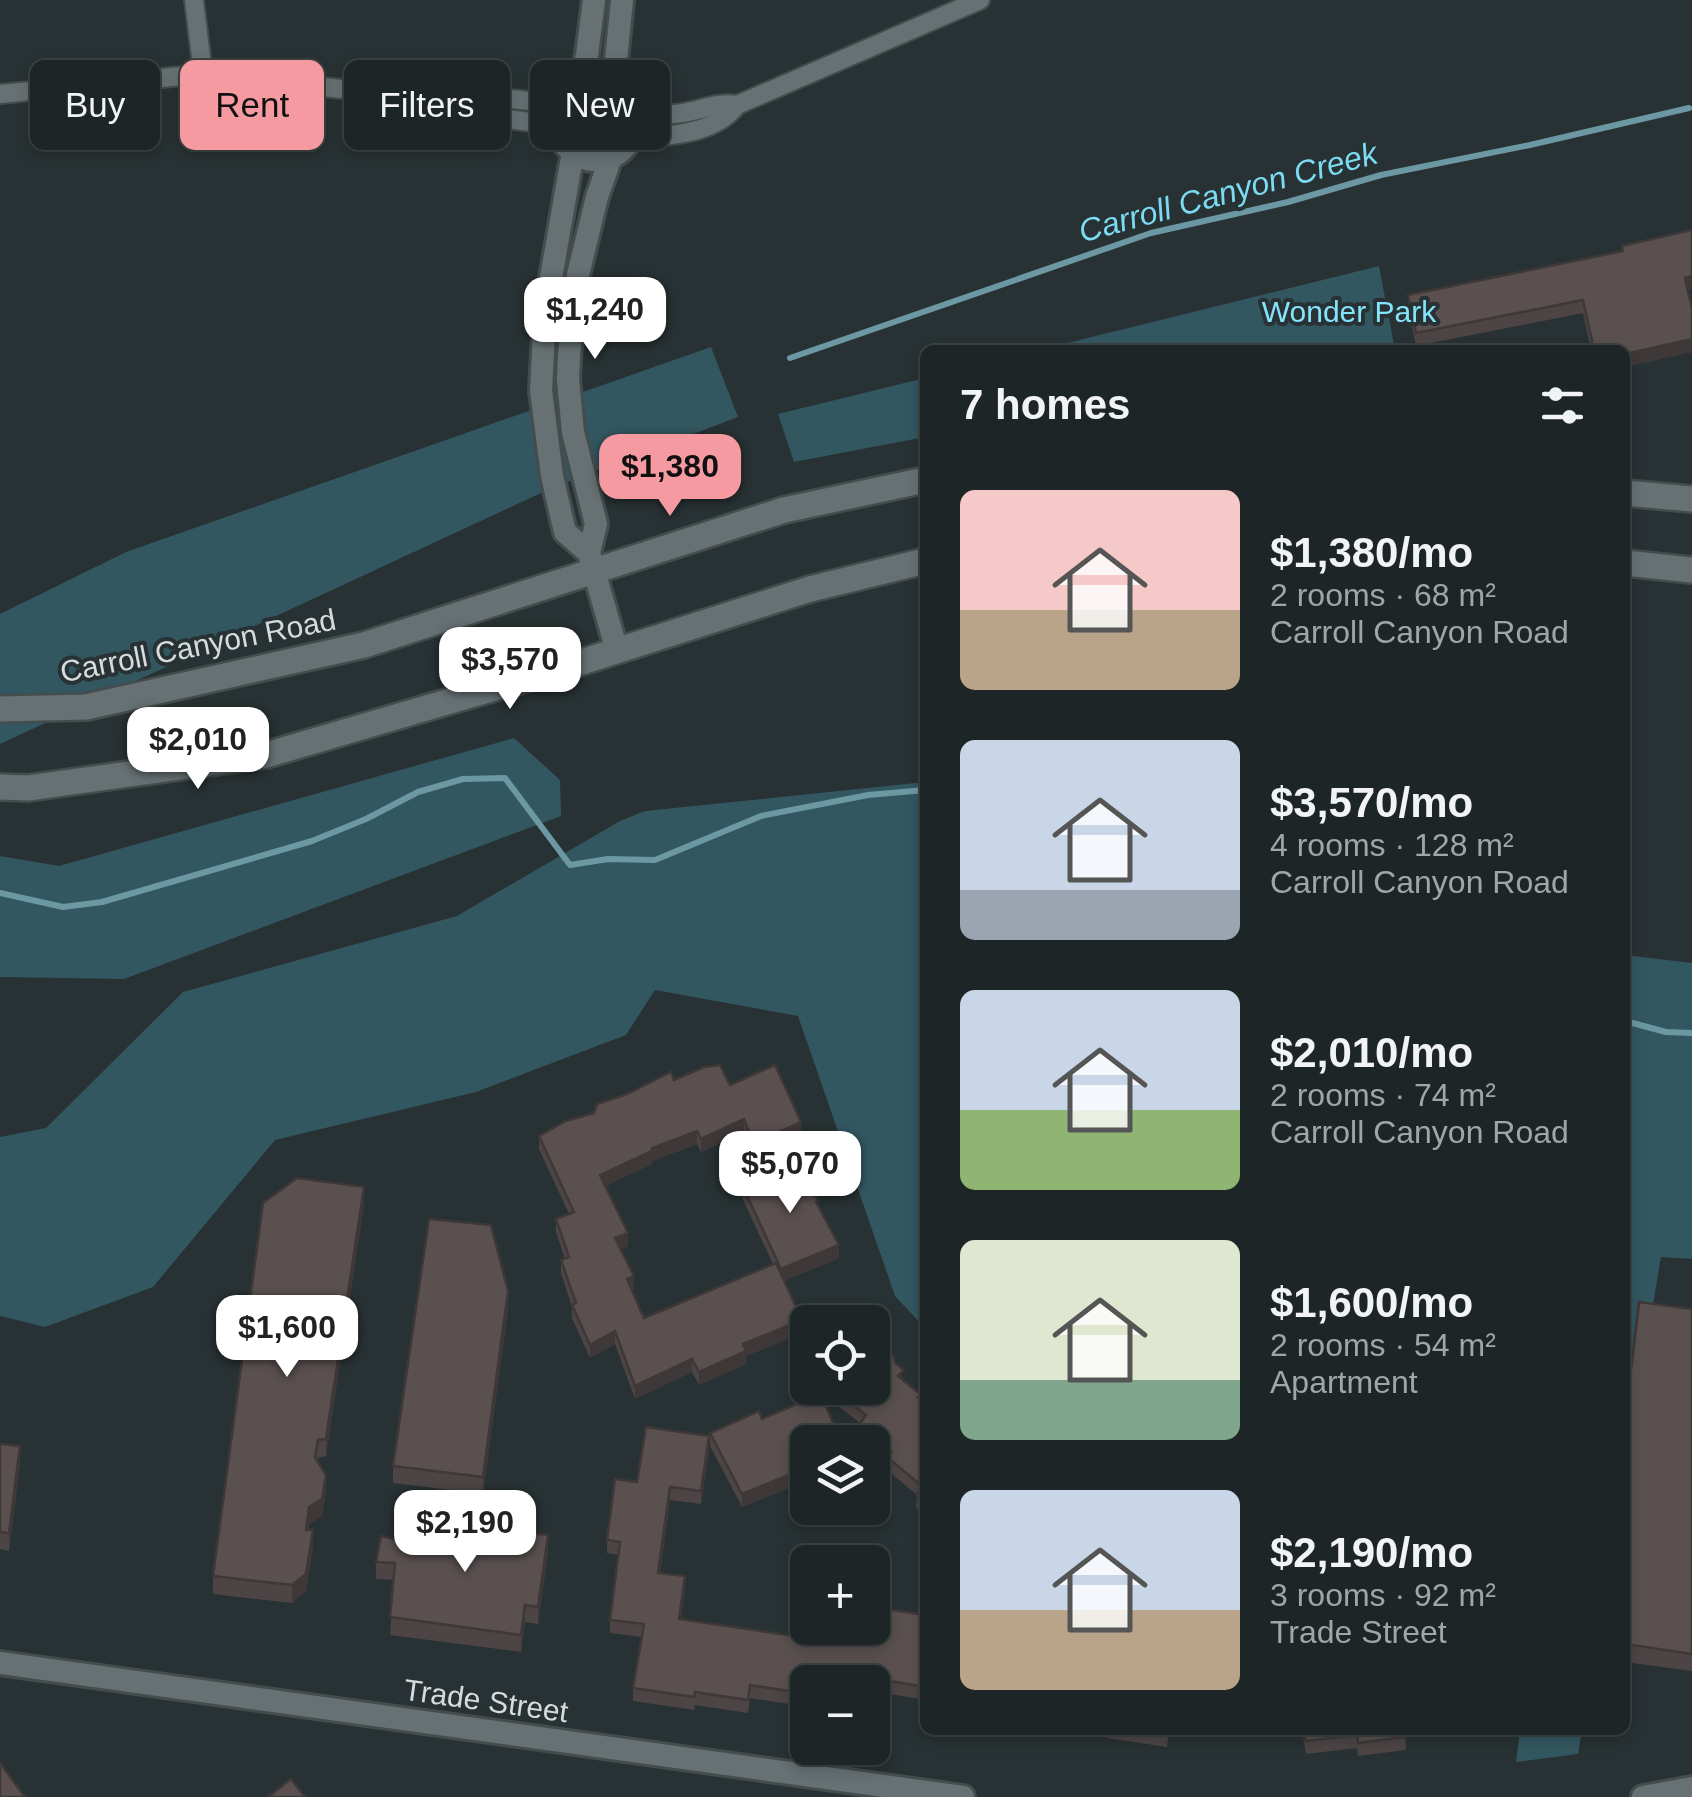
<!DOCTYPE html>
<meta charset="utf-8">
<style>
body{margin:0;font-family:Arial,sans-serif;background:#2b3132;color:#f1f3f6;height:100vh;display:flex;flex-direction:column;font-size:38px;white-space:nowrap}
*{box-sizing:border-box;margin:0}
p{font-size:32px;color:#a1a5a7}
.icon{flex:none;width:55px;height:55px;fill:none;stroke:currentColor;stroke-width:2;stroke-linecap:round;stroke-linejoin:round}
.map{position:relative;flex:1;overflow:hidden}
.details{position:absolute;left:920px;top:345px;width:710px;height:1390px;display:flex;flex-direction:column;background:#1e2526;border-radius:15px;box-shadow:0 5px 15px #0003,0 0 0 2px #3c4243}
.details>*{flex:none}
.top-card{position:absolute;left:30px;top:60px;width:740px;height:90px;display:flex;gap:20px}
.fabs{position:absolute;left:790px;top:1305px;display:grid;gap:20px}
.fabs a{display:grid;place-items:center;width:100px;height:100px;border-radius:15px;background:#1e2526;box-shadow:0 5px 15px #0003,0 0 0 2px #3c4243;font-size:50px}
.price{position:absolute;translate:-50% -85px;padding:0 22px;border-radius:20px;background:#fff;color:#222;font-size:32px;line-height:65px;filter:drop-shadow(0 2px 5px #0008)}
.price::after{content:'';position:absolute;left:50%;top:60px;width:30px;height:22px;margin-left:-15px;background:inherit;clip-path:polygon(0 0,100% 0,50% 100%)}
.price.selected{background:#f49aa0;color:#111}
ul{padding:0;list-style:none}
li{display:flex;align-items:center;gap:30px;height:250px;padding:0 40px}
li span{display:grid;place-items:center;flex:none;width:280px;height:200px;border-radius:15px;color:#555}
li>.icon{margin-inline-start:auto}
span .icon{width:120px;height:120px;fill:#fffc;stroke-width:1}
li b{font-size:42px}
h2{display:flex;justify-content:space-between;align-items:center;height:120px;padding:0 40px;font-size:42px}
.chip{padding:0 35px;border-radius:15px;background:#1e2526;box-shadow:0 5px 15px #0003,0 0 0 2px #3c4243;font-size:35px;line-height:90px}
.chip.selected{background:#f49aa0;color:#111}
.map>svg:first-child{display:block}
.green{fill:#335760}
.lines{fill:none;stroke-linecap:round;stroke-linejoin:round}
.stream{stroke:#6c98a3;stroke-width:6}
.minor-casing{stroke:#444c4d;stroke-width:22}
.tertiary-casing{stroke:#444c4d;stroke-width:28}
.secondary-casing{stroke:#444c4d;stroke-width:30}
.minor{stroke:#677174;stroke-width:18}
.tertiary{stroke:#677174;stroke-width:22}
.secondary{stroke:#677174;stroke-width:25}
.wall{fill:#4d4545}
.shaded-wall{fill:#3f3838}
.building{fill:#5a5050;stroke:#3f3838;stroke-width:2.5}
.labels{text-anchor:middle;stroke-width:8;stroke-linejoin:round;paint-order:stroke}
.park-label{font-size:30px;fill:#84e4fb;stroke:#283133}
.street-label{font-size:30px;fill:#d6dcdd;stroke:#283133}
.water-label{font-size:32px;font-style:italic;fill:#7bdbf2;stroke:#283133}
</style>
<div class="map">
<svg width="1692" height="1797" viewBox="0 0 1692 1797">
<rect width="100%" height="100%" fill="#283133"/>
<g class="green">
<polygon points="1379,266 1395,350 1039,350"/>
<polygon points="711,347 738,417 554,487 0,744 0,614 126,552"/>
<polygon points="925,378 925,437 794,462 778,414"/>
<polygon points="514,738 560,780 561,816 124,979 0,977 0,856 59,866"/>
<polygon points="925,782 925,1328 895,1296 798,1016 655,990 626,1035 476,1092 275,1140 153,1287 45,1327 0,1316 0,1137 46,1128 183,992 457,916 620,821 645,811"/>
<polygon points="1625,955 1692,963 1692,1259 1661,1257 1625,1471"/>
<polygon points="1520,1730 1582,1730 1578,1754 1516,1762"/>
</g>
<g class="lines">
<g class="stream">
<polyline points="790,358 1151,233 1288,202 1381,175 1530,145 1689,108"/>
<polyline points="0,893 63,907 102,902 312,841 366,819 418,792 463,779 505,778 570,865 608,859 655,860 761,816 868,795 925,790"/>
<polyline points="1625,1021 1666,1032 1692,1033"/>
</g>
<defs>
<g id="minor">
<polyline points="194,0 203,74"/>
<polyline points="0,94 203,74 442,100 459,94 561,104"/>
<polyline points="442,100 462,113 538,123 558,130"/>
<path d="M634 109C649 113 666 116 682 113 703 110 715 102 737 105"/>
<path d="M631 140C666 135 714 136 737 105L980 0"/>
</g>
<g id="tertiary">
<circle cx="596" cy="121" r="39"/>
<polyline points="579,86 587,55 594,0"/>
<polyline points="618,89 616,60 622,0"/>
<polyline points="573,152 545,312 541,391 552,476 565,532 589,553 617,651"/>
<polyline points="589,553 596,524 573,432 568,380 569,355 578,275 597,197 611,157"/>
<polyline points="0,1663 963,1797"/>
<polyline points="1643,1797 1692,1788"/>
</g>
<g id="secondary">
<polyline points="1625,493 1692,499"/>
<polyline points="1625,563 1692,570"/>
<polyline points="0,709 86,707 364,645 784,510 925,480"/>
<polyline points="0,787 28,788 266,755 566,667 810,589 925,561"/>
</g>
</defs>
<use href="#minor" class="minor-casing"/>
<use href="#tertiary" class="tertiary-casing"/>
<use href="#secondary" class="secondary-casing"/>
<use href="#minor" class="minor"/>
<use href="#tertiary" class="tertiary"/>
<use href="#secondary" class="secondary"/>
</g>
<g class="wall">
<polygon points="1692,230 1692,289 1688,290 1692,352 1625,367 1625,350 1591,350 1583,313 1416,346 1408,308 1408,295 1622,251 1622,246"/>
<polygon points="674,1080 730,1085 801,1135 753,1157 744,1132 701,1152 697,1144 652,1161 652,1164 605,1186 628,1246 621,1249 634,1289 632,1290 644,1318 773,1264 743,1200 743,1187 801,1175 818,1206 839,1258 784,1281 802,1333 746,1356 746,1364 699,1385 692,1372 635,1399 615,1344 590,1358 572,1318 572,1307 561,1273 561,1260 565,1259 556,1232 556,1219 569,1214 539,1149 539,1136"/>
<polygon points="364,1204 326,1456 318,1458 326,1492 322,1516 309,1524 308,1530 313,1547 306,1591 292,1603 213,1594 213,1576"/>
<polygon points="508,1309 483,1494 393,1483 393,1466"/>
<polygon points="1692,1309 1692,1671 1625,1662 1625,1420"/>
<polygon points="895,1363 904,1381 925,1403 925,1516 916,1508 917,1495 887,1470 887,1461 872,1449 872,1442 865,1442 859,1438 860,1423 828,1398 828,1388 872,1388"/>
<polygon points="762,1419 808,1442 808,1480 742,1507 710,1446 710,1433"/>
<polygon points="0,1444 20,1464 9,1551 0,1549"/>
<polygon points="709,1450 701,1504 670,1500 660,1573 685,1589 681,1619 821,1640 925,1615 925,1700 878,1692 878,1686 872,1685 872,1682 853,1682 816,1677 815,1682 808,1682 808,1707 750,1698 748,1713 695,1705 694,1710 633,1701 633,1688 641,1637 610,1633 610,1620 619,1555 607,1553 607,1540 637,1482"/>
<polygon points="399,1540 548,1552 538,1624 525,1622 521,1652 390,1635 394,1580 376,1579 376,1562"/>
<polygon points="1107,1730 1169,1730 1167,1747 1107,1738"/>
<polygon points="1302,1730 1405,1730 1406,1750 1358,1756 1357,1748 1306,1754"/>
<polygon points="1436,1730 1469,1730 1469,1733"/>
</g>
<g class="shaded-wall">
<polygon points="1692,276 1692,289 1685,291 1685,278"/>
<polygon points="1692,339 1692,352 1625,367 1625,354"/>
<polygon points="744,1119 744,1132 701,1152 701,1139"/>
<polygon points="801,1122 801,1135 753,1157 753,1144"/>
<polygon points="697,1131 697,1144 652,1161 652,1164 600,1188 600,1175 652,1148"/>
<polygon points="364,1187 364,1204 326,1456 326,1439"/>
<polygon points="628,1233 628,1246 615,1251 615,1238"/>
<polygon points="839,1245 839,1258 781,1282 781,1269"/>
<polygon points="634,1276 634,1289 627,1292 627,1279"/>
<polygon points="508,1291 508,1309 483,1494 483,1477"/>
<polygon points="802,1320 802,1333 746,1356 746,1364 699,1385 699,1372 743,1344"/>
<polygon points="615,1331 615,1344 590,1358 590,1345"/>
<polygon points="692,1359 692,1372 635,1399 635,1386"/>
<polygon points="709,1436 709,1450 701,1504 701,1491"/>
<polygon points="20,1446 20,1464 9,1551 9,1533"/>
<polygon points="808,1467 808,1480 742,1507 742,1494"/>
<polygon points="326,1475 326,1492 322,1516 309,1524 306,1547 306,1530 309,1507"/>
<polygon points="670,1487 670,1500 658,1586 658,1573"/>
<polygon points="313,1530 313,1547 306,1591 292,1603 292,1585"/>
<polygon points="548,1535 548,1552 538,1624 538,1607"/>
<polygon points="685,1576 685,1589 679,1632 679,1619"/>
<polygon points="525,1605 525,1622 521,1652 521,1635"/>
</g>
<g class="building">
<polygon points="1692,230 1692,276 1685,278 1692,309 1692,339 1625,354 1625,350 1594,350 1583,300 1416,333 1408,295 1623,251 1622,246"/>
<polygon points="720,1065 730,1085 775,1065 801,1122 753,1144 744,1119 701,1139 697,1131 652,1148 652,1151 600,1175 628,1233 615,1238 634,1276 627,1279 644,1318 776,1263 802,1320 743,1344 746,1351 699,1372 692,1359 635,1386 615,1331 590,1345 572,1305 576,1303 561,1260 569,1257 556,1219 574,1212 539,1136 566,1121 594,1113 597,1104 627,1094 671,1072 674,1080 704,1067"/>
<polygon points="797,1163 801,1175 805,1173 818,1201 816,1202 839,1245 781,1269 743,1187"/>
<polygon points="297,1178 364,1187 326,1439 318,1440 315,1457 326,1475 322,1499 309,1507 306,1530 313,1530 306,1574 292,1585 213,1576 263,1203"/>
<polygon points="429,1219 491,1225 508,1291 483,1477 393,1466"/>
<polygon points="1639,1302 1692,1309 1692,1654 1625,1644 1625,1420"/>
<polygon points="872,1340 894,1357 895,1363 904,1370 898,1376 920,1394 918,1397 925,1403 925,1503 916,1495 923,1487 887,1457 892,1452 859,1425 866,1415 831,1388 872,1388"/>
<polygon points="821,1394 841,1442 808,1442 808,1467 742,1494 710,1433 759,1411 762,1419"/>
<polygon points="646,1427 709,1436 701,1491 670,1487 658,1573 685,1576 679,1619 821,1640 823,1628 872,1628 872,1607 925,1615 925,1687 878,1679 879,1673 816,1664 814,1682 808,1682 808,1694 750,1685 748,1700 695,1692 694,1697 633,1688 644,1624 610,1620 620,1542 607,1540 615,1479 637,1482"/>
<polygon points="0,1444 20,1446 9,1533 0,1532"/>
<polygon points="404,1520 548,1535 538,1607 525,1605 521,1635 390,1617 395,1563 376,1562 381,1536 399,1540"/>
<polygon points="1140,1730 1167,1730 1167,1734"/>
<polygon points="1304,1730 1405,1730 1406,1737 1358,1743 1357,1735 1306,1741"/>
<polygon points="0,1763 25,1797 0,1797"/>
<polygon points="291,1779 305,1797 268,1797"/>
</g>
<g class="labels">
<g class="park-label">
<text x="1349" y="322">Wonder Park</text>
</g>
<g class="street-label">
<text transform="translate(198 646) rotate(-11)" y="10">Carroll Canyon Road</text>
<text transform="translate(486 1701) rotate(8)" y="10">Trade Street</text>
</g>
<g class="water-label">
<text transform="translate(1228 192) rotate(-15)" y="11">Carroll Canyon Creek</text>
</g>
</g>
</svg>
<div class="fabs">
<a><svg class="icon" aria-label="locate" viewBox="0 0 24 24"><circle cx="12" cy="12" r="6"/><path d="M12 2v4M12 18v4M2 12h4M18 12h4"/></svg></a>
<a><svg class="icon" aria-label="layers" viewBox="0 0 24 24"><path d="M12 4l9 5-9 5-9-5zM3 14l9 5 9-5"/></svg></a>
<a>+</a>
<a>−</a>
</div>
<b class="price" style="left:595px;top:362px">$1,240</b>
<b class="price selected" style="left:670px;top:519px">$1,380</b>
<b class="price" style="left:510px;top:712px">$3,570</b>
<b class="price" style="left:198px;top:792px">$2,010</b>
<b class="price" style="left:790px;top:1216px">$5,070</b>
<b class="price" style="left:287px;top:1380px">$1,600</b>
<b class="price" style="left:465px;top:1575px">$2,190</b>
<div class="top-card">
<a class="chip">Buy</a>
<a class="chip selected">Rent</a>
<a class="chip">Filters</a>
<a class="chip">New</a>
</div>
<section class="details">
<h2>7 homes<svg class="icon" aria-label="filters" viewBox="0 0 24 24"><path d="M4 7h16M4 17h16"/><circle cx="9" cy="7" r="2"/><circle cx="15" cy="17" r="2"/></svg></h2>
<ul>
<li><span style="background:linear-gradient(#f6c9c9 60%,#b9a48a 0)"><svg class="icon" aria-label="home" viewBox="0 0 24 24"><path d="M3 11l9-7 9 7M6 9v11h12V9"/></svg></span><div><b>$1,380/mo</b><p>2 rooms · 68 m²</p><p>Carroll Canyon Road</p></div></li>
<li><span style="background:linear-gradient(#c9d6e8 75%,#9aa5b1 0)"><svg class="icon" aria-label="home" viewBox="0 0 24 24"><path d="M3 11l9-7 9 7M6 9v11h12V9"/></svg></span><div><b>$3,570/mo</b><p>4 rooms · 128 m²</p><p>Carroll Canyon Road</p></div></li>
<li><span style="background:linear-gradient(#c9d6e8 60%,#8fb573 0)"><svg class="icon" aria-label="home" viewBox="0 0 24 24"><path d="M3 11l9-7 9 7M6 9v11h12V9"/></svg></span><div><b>$2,010/mo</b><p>2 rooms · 74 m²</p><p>Carroll Canyon Road</p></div></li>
<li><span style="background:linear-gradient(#dfe7d0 70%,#7fa58c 0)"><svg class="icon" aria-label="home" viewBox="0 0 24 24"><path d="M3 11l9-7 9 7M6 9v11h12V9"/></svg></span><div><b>$1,600/mo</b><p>2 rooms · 54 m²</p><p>Apartment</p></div></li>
<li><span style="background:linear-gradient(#c9d6e8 60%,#b9a48a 0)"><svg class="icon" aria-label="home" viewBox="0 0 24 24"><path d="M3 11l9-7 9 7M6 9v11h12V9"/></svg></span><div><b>$2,190/mo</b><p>3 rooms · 92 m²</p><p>Trade Street</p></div></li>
</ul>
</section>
</div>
